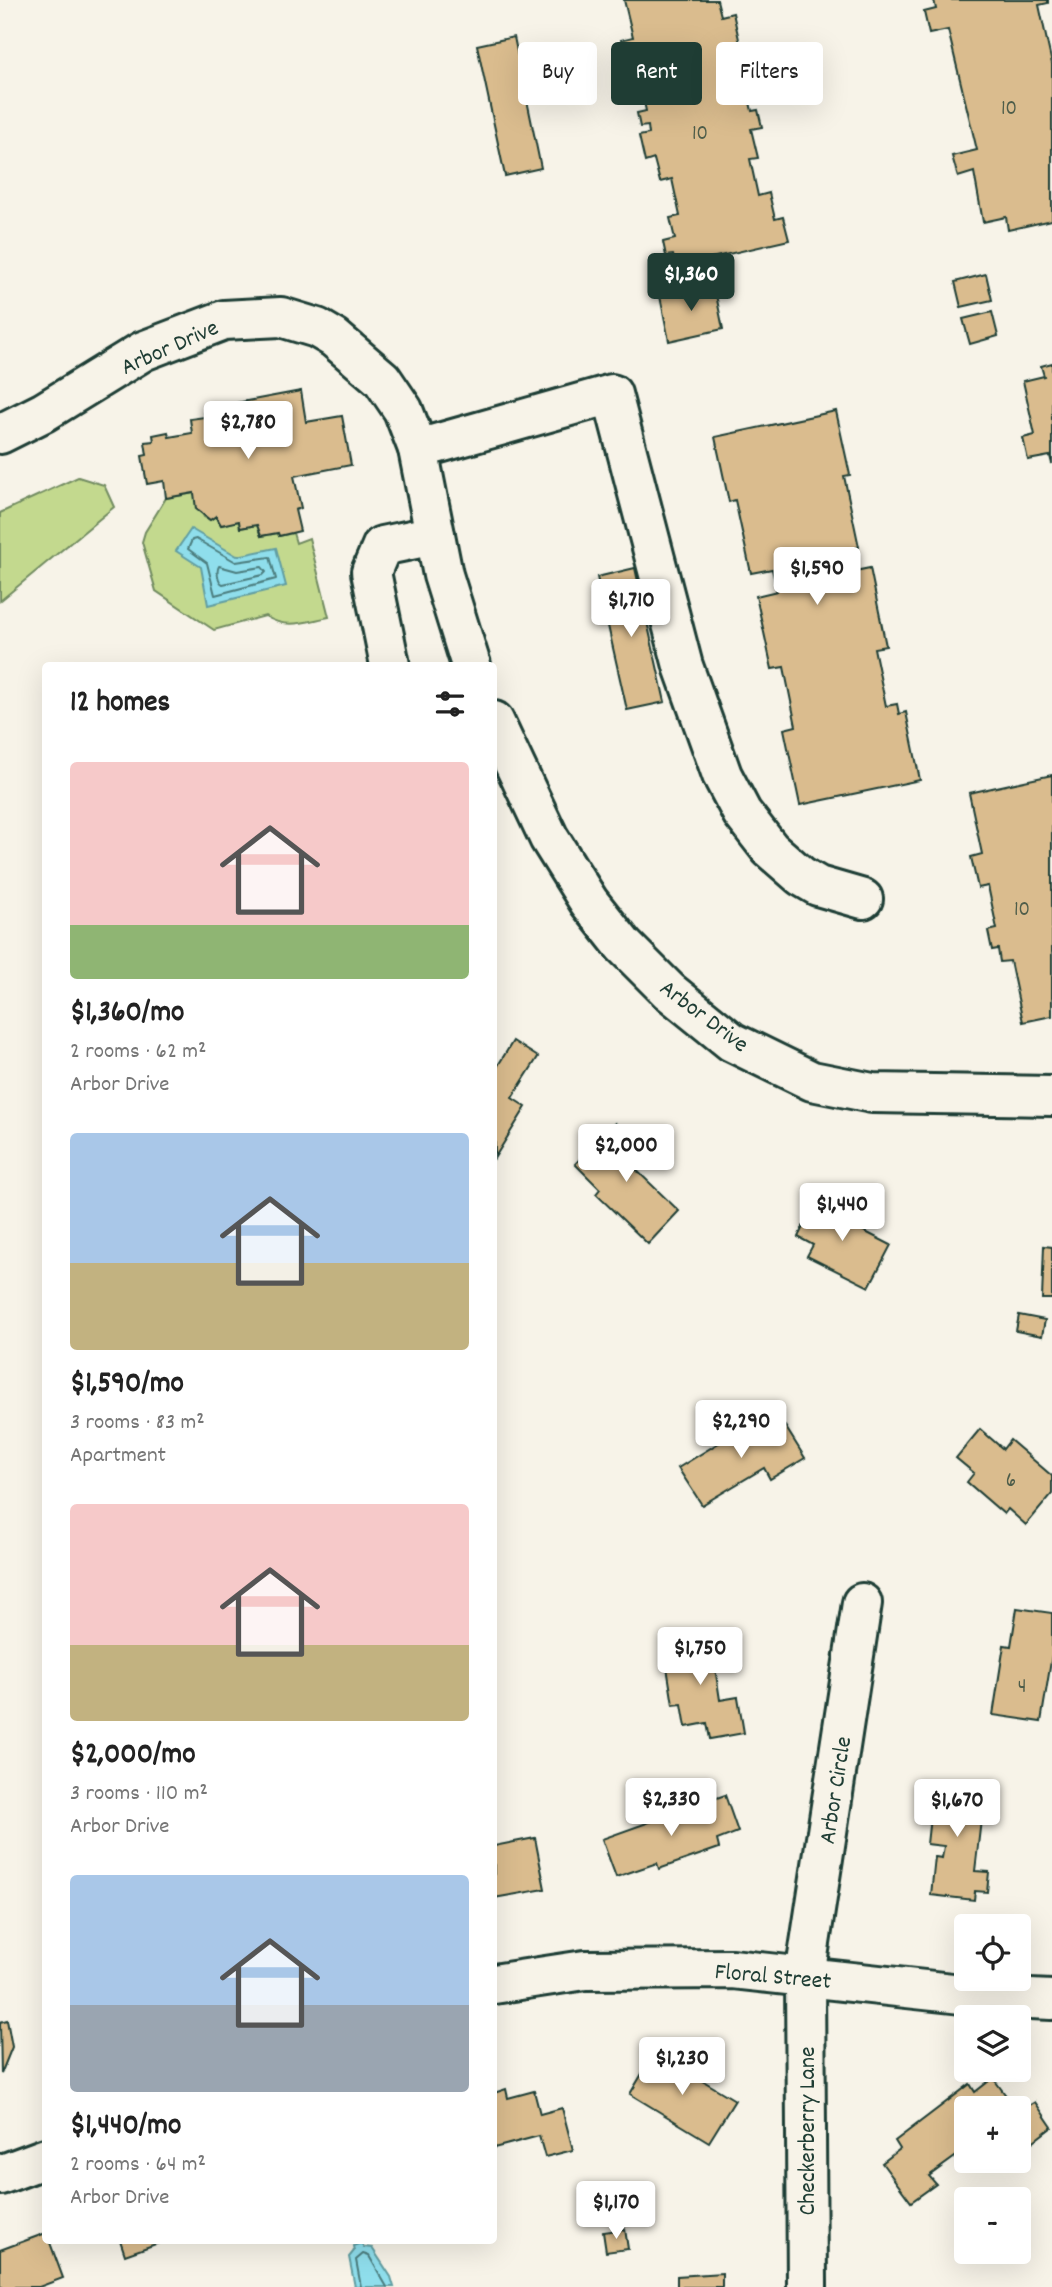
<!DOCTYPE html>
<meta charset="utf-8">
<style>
body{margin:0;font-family:Dekko,sans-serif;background:#f2f2f2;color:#222;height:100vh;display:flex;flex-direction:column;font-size:26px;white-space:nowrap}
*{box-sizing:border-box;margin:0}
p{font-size:23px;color:#767676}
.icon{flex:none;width:38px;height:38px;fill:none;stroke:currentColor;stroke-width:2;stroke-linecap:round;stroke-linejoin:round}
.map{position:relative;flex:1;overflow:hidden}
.panel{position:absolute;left:42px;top:662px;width:455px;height:1582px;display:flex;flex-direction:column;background:#fff;border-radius:7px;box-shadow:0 7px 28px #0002}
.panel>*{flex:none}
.banner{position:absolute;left:518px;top:42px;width:429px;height:63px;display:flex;gap:14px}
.buttons{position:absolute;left:954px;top:1914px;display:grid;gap:14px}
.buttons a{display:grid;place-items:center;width:77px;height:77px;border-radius:7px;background:#fff;box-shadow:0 7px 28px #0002;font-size:35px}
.price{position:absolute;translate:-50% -60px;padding:0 16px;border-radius:7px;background:#fff;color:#222;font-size:23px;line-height:46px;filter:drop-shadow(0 2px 4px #0008)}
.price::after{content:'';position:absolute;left:50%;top:42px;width:21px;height:16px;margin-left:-10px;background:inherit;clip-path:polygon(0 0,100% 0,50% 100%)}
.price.on{background:#1f3d34;color:#fff}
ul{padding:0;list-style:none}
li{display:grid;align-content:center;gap:14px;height:371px;padding:0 28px}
li span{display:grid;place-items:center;height:217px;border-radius:7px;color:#555}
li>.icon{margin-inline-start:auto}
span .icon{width:126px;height:126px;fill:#fffc;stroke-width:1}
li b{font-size:30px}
h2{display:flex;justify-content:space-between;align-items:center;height:84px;padding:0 28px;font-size:30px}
.pill{padding:0 24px;border-radius:7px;background:#fff;box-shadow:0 7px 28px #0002;font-size:24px;line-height:63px}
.pill.on{background:#1f3d34;color:#fff}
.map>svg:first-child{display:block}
.green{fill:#c3d98e;stroke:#718b61;stroke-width:2}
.water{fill:#8fdeec;stroke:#629ea2;stroke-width:2}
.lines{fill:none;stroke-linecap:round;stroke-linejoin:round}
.shore{stroke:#4c7d7e;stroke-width:2}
.building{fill:#dabc8e;stroke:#1f3d34;stroke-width:2}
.minor-casing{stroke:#1f3d34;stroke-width:44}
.minor{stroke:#f7f3e8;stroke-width:38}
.labels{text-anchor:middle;stroke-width:5;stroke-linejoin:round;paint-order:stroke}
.number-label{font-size:21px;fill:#4e5d4a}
.street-label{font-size:24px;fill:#1f3d34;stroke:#f7f3e8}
</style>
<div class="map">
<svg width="1052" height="2287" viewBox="0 0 1052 2287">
<rect width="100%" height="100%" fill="#f7f3e8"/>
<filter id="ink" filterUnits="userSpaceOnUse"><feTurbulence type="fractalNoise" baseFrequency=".0143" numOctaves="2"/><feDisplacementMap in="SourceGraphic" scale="14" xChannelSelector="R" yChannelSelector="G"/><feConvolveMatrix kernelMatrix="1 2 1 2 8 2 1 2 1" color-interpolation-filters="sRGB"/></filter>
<g filter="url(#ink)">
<g class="green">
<polygon points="78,477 104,485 114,507 0,601 0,513"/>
<path d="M194 493 204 517 210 520 216 516 222 525 239 521 240 528 257 525 261 536 278 533 279 536 293 533 296 543 309 538 329 617C304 622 287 630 265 616L214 630 156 591 142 542 145 532 166 498Z"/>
</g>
<g class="water">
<polygon points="191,529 237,556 276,548 286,586 208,605 201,567 176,551"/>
<polygon points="361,2243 364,2247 372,2248 391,2277 394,2287 355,2287 349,2257 354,2251 353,2246"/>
</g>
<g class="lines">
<g class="shore">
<polygon points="196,539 236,562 270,557 276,579 215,595 207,563 188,549 192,540"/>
<path d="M219 566 237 571 262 567 266 572 263 575 223 584C218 582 216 571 219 566Z"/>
<polyline points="361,2287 356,2260 363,2254 369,2256 387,2287"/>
</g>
</g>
<g class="building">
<polygon points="624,0 717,0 721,16 733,13 741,48 732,51 740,90 747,89 752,111 758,110 762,127 751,129 758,158 750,159 758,196 769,193 775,219 783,217 789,240 676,266 673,255 666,256 663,242 675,239 670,218 680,216 672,179 660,182 654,159 645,162 639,136 649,134 648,126 640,127 637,113 646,111 638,74 629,77 621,40 633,37"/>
<polygon points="934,0 1048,0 1048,3 1039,5 1052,64 1052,220 1008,230 1006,217 983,222 974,172 958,177 952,156 977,150 948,30 929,34 924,12 936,9"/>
<polygon points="514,37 541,168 505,176 477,45"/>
<polygon points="986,274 992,300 961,307 955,282"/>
<polygon points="714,285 723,329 669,341 660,296"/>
<polygon points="992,312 998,336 970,344 963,319"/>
<polygon points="1052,363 1052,464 1050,456 1028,460 1023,438 1035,435 1023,381 1044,376 1041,366"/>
<polygon points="301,391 306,422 342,416 351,465 294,476 301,508 295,510 300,531 279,536 278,533 261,536 257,525 240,528 239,521 221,525 216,516 210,520 196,509 194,493 166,498 164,481 147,484 142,456 147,455 145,442 154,441 153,435 168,432 169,437 192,433 190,419 205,417 204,409"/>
<polygon points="836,411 850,475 844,476 859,547 840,551 845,573 870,568 886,646 874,648 886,706 897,704 899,714 906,712 920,780 800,805 784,729 796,726 784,667 772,669 756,596 777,591 772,569 751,573 735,500 729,502 715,437"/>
<polygon points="635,568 665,702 627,710 597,577"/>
<polygon points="1052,775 1052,1016 1023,1022 1010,961 1000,962 998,949 992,950 988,931 997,929 988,886 978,888 971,857 982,854 969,793"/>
<polygon points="513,1041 538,1057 512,1098 526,1107 495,1157 494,1072"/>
<polygon points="615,1123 642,1150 629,1163 679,1211 648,1244 596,1194 600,1189 575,1164"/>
<polygon points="818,1196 852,1214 848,1223 891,1245 869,1287 807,1256 813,1245 798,1237"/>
<polygon points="1044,1246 1052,1247 1052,1299 1042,1299"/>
<polygon points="1019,1315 1045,1320 1042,1336 1016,1331"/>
<polygon points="761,1417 771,1434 785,1426 805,1458 770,1479 764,1468 702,1505 678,1468"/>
<polygon points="980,1429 1003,1449 1010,1440 1052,1476 1052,1494 1026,1525 1008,1509 1004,1514 967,1482 974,1473 956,1458"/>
<polygon points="1017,1608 1052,1613 1052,1655 1041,1722 993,1715 1004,1645 1011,1646"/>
<polygon points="710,1635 720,1700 738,1697 744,1733 710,1739 707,1723 686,1727 682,1704 673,1705 663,1642"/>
<polygon points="934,1780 985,1786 975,1871 989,1872 987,1892 975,1891 974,1900 931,1895 935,1857 942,1858 944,1846 927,1844"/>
<polygon points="725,1795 738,1832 717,1840 719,1848 659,1869 657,1863 616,1877 602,1839"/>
<polygon points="535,1838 545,1889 494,1898 494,1846"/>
<polygon points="7,2020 12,2047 1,2074 0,2022"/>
<polygon points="655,2052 735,2100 709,2142 630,2094"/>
<polygon points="993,2078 1016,2109 966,2109 966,2149 929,2176 936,2184 911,2202 882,2163 900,2149 895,2141 970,2084 975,2092"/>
<polygon points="506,2089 508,2098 534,2091 540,2114 562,2108 573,2150 545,2157 539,2136 494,2148 494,2093"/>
<polygon points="1035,2102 1052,2127 1018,2153 1018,2112"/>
<polygon points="625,2229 628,2249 606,2252 603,2232"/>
<polygon points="46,2233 46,2240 49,2240 63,2278 39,2287 0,2287 0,2250"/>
<polygon points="120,2240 167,2240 125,2255"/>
<polygon points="722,2273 722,2287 677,2287 677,2276"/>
</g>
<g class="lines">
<defs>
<g id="minor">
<polyline points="0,434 44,412 143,351 224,320 281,317 317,328 334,338 382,379 403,410 418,449 443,575 471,665"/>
<polyline points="418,449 612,394 683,666 722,775 742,813 770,849 801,876 818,886 863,899"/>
<polyline points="390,665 371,572 382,546 435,535"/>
<polyline points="494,721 549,838 589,902 623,945 669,991 732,1042 812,1081 872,1093 1052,1096"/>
<polyline points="494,1984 585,1970 732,1969 989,1997 1052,2000"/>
<polyline points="0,2175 46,2158"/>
<polyline points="807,2287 805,1976 862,1603"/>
</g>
</defs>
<use href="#minor" class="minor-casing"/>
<use href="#minor" class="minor"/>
</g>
</g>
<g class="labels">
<g class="number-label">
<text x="1009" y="114">10</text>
<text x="700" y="139">10</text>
<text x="1022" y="915">10</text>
<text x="1011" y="1486">6</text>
<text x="1022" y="1692">4</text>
</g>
<g class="street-label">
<text transform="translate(169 346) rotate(-24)" y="8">Arbor Drive</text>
<text transform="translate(705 1015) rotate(37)" y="8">Arbor Drive</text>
<text transform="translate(834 1790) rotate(-81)" y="8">Arbor Circle</text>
<text transform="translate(773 1975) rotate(5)" y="8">Floral Street</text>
<text transform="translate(806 2131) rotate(-90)" y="8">Checkerberry Lane</text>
</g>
</g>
</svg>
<div class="buttons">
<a><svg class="icon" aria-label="locate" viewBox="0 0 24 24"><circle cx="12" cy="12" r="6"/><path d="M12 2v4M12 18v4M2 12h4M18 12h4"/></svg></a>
<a><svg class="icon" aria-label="layers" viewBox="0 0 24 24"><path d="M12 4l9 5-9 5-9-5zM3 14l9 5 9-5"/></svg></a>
<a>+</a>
<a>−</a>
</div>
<b class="price on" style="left:691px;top:313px">$1,360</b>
<b class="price" style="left:248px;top:461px">$2,780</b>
<b class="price" style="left:817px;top:607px">$1,590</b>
<b class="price" style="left:631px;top:639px">$1,710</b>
<b class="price" style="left:626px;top:1184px">$2,000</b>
<b class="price" style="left:842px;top:1243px">$1,440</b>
<b class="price" style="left:741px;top:1460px">$2,290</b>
<b class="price" style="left:700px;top:1687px">$1,750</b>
<b class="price" style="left:671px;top:1838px">$2,330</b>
<b class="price" style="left:957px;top:1839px">$1,670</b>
<b class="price" style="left:682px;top:2097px">$1,230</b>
<b class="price" style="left:616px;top:2241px">$1,170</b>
<div class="banner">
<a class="pill">Buy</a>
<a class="pill on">Rent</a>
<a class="pill">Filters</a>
</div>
<section class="panel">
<h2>12 homes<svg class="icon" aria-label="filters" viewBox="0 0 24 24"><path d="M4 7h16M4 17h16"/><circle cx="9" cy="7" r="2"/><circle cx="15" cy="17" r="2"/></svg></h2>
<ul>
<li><span style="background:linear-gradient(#f6c9c9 75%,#8fb573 0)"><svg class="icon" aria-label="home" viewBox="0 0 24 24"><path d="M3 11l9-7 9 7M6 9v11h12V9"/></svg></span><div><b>$1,360/mo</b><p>2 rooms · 62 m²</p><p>Arbor Drive</p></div></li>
<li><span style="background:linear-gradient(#a9c7e8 60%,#c2b280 0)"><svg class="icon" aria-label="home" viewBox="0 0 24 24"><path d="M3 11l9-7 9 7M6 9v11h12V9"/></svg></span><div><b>$1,590/mo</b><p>3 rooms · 83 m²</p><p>Apartment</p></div></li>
<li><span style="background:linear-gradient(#f6c9c9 65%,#c2b280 0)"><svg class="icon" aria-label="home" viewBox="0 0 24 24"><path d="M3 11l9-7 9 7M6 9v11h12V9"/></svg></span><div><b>$2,000/mo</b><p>3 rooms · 110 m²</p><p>Arbor Drive</p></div></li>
<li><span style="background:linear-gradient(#a9c7e8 60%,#9aa5b1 0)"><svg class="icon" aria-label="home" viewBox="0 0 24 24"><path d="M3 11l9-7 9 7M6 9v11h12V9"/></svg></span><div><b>$1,440/mo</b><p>2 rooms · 64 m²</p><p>Arbor Drive</p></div></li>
</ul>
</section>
</div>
